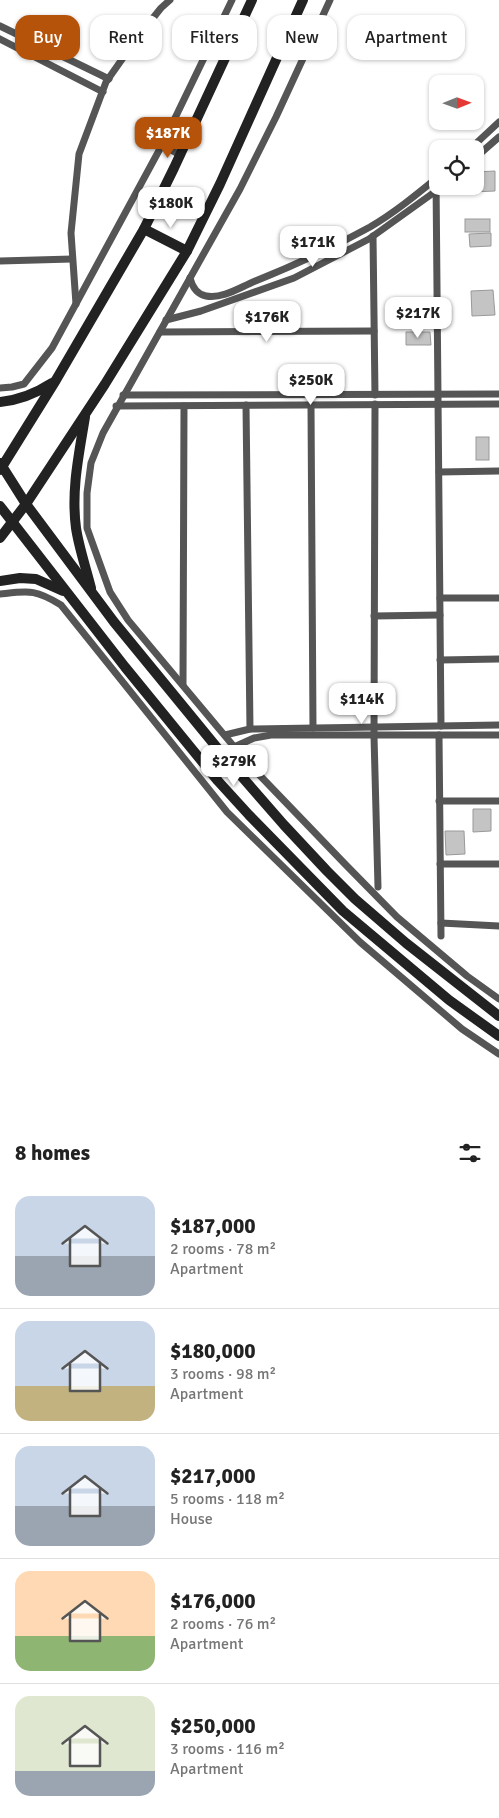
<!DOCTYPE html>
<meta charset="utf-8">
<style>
body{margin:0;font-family:Signika,sans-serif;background:#f2f2f2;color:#222;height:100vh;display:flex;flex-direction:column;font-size:19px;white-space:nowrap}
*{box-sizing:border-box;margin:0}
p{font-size:16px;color:#767676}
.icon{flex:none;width:28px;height:28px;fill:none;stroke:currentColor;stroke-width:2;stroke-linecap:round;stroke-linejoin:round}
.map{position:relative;height:1123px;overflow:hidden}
.panel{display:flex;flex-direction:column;background:#fff;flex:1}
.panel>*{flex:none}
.top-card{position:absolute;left:15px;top:15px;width:470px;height:45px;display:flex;gap:10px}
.needle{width:32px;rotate:89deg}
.controls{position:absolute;left:429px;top:75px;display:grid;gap:10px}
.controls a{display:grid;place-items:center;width:55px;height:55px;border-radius:10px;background:#fff;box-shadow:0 1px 4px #0004;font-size:25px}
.price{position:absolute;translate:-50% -42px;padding:0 11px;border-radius:10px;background:#fff;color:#222;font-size:16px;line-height:32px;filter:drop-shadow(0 1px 2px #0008)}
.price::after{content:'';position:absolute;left:50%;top:30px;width:15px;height:11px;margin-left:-8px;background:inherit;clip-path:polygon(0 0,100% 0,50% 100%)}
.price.current{background:#b45309;color:#fff}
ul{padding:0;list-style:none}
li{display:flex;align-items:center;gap:15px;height:125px;padding:0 15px}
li+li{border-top:1px solid #e0e0e0}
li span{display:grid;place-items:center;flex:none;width:140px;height:100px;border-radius:15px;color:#555}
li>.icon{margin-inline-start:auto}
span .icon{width:60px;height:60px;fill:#fffc;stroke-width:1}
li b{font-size:21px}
h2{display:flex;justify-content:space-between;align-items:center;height:60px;padding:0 15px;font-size:21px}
.pill{padding:0 18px;border-radius:15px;background:#fff;box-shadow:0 1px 4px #0004;font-size:18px;line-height:45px}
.pill.current{background:#b45309;color:#fff}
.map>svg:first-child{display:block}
.building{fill:#c4c4c4;stroke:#999}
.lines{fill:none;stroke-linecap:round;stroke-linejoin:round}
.street{stroke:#555;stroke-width:7}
.secondary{stroke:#222;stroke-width:10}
</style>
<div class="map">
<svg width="499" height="1123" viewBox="0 0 499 1123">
<rect width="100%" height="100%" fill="#fff"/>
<g class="building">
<polygon points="495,171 495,191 472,192 472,186 475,186 475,172"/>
<rect x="465" y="219" width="25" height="13"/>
<polygon points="491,233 491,246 470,247 469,234"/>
<polygon points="493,290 495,315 472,316 471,291"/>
<polygon points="406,332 430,332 431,345 406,345"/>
<rect x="476" y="437" width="13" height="23"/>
<polygon points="473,809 491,809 491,831 473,832"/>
<polygon points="445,831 464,831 465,854 446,855"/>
</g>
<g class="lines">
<g class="street">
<polyline points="330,0 276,117 240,189 103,433 91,463 87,493 87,528 110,592 128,620 246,761 344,863 397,917 467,976 499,999"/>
<polyline points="0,26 109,79"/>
<polyline points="0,39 103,92"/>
<polyline points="162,145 180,155"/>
<polyline points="470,149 499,122"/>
<polyline points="475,158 499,137"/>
<polyline points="436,179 441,726"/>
<polyline points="373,236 375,395"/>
<polyline points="0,261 72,259"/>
<path d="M190 278C192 286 196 294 206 296 222 299 239 288 253 282 293 266 332 248 370 227 394 213 416 195 438 177"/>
<polyline points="76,304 71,233 79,154 106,82 137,38 161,8 170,0"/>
<polyline points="166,320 201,311 294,278 369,239 443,186"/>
<polyline points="160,332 374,331"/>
<polyline points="0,388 12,387 24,384 52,348 162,145 232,0"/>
<polyline points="123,395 499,394"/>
<polyline points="375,404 374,736 378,887"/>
<polyline points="246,405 250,729"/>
<polyline points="311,405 313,728"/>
<polyline points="116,406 499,404"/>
<polyline points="439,472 499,471"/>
<path d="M0 594C29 591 35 589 61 605L227 812 360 942 462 1029 499 1054"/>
<polyline points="440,598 499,598"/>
<polyline points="374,616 440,615"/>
<polyline points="440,660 499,659"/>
<polyline points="183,685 184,406"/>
<polyline points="225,735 250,729 499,725"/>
<polyline points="439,735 441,936"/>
<polyline points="234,747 254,738 271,735 499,735"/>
<polyline points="439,801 499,801"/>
<polyline points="440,864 499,864"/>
<polyline points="441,923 499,926"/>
</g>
<g class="secondary">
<polyline points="144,229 187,251"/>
<path d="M0 402C20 400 35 394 52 383"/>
<path d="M85 417C79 454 71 490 76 528 79 548 86 568 91 588"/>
<polyline points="0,463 26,504 114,622 223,755 284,825 327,871 355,899 406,943 499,1016"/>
<polyline points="0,470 56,380 144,229 174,168 252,0"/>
<polyline points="0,506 125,667 218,781 249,815 343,911 449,1000 499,1036"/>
<polyline points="0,538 26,504 105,384 187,251 220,184 303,0"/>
<polyline points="0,581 20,578 36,579 63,591"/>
</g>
</g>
</svg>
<div class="controls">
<a><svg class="needle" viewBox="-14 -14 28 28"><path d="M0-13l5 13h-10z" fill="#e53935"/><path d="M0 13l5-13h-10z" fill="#767676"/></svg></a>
<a><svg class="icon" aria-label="locate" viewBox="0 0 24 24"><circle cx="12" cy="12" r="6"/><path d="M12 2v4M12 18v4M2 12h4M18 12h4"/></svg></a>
</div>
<b class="price current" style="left:168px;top:159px">$187K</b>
<b class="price" style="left:171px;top:229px">$180K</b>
<b class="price" style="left:313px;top:268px">$171K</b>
<b class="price" style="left:418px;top:339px">$217K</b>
<b class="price" style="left:267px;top:343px">$176K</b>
<b class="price" style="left:311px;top:406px">$250K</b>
<b class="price" style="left:362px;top:725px">$114K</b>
<b class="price" style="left:234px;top:787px">$279K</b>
<div class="top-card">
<a class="pill current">Buy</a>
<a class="pill">Rent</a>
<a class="pill">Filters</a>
<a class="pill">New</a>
<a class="pill">Apartment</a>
</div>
</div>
<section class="panel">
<h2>8 homes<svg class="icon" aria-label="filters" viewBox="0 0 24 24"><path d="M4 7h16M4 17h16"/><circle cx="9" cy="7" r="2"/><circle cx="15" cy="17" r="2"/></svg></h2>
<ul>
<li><span style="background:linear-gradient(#c9d6e8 60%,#9aa5b1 0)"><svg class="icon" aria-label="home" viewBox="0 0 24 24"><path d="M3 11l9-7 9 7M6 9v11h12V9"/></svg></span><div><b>$187,000</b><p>2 rooms · 78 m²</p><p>Apartment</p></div></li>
<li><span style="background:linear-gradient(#c9d6e8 65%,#c2b280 0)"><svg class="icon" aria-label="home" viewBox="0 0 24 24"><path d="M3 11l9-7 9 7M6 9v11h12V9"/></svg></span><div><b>$180,000</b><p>3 rooms · 98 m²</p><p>Apartment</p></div></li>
<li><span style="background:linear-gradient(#c9d6e8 60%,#9aa5b1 0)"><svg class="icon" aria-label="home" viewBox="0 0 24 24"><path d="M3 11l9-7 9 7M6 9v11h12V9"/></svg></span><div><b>$217,000</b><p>5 rooms · 118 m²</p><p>House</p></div></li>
<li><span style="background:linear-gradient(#ffd9b3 65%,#8fb573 0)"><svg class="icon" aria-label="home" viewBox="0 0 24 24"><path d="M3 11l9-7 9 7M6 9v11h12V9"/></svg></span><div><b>$176,000</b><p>2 rooms · 76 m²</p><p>Apartment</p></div></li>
<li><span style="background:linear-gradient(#dfe7d0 75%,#9aa5b1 0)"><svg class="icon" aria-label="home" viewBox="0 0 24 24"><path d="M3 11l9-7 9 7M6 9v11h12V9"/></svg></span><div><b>$250,000</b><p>3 rooms · 116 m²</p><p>Apartment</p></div></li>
</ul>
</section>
